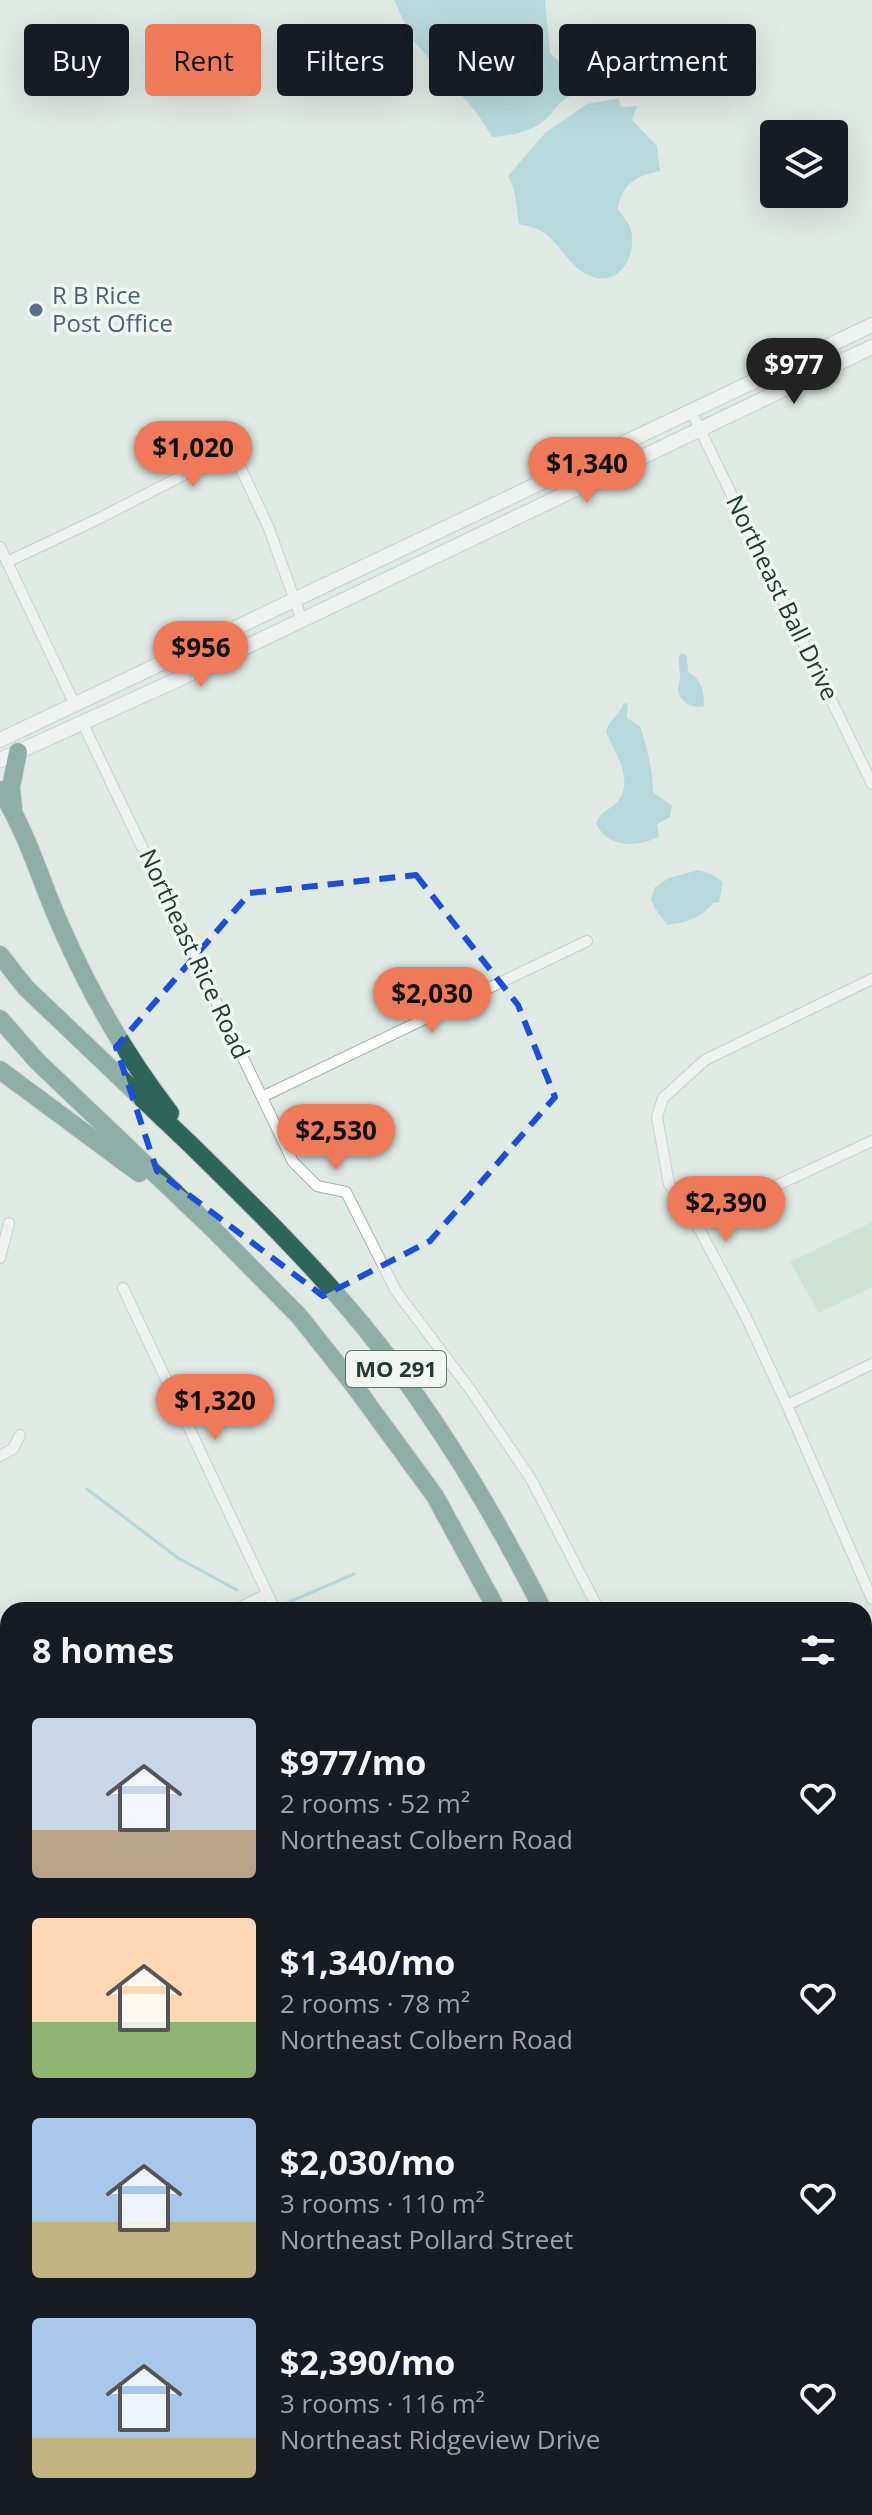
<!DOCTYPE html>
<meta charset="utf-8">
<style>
body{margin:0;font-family:"Open Sans",sans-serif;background:#20242c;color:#f1f3f6;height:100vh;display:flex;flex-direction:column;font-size:30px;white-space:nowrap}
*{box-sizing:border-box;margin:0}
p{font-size:26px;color:#9ea1a6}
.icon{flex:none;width:44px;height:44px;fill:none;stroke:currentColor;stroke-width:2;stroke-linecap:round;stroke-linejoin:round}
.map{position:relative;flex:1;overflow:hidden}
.drawer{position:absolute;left:0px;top:1602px;width:872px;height:914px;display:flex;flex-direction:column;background:#171b24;border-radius:24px 24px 0 0;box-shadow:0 8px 32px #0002}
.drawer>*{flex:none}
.hud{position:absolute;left:24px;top:24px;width:824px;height:72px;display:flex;gap:16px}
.tools{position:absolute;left:760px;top:120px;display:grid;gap:16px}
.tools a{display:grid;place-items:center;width:88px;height:88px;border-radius:8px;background:#171b24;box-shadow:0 8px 32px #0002;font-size:40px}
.price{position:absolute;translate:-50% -68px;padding:0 18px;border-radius:28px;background:#ef7a59;color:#111;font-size:26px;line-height:52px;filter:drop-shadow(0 2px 4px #0008)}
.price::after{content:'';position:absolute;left:50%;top:48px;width:24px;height:18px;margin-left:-12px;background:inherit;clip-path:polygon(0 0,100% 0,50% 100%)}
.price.selected{background:#222;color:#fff}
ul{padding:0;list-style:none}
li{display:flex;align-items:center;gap:24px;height:200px;padding:0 32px}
li span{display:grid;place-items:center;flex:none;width:224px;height:160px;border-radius:8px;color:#555}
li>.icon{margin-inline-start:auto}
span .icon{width:96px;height:96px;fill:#fffc;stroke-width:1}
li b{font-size:34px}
h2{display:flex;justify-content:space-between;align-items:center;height:96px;padding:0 32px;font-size:34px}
.chip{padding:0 28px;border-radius:8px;background:#171b24;box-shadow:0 8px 32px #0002;font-size:28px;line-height:72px}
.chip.selected{background:#ef7a59;color:#111}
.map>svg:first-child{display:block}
.green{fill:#b9dbc1}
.water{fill:#88c6cf}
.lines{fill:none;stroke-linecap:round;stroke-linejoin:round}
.stream{stroke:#88c6cf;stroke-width:3}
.minor-casing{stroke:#a3b2ac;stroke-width:12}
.tertiary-casing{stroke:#a3b2ac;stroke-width:14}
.secondary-casing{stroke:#9fb6ad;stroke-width:16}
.primary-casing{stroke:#bcc4c2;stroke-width:18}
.motorway-casing{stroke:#bcc4c2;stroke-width:20}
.minor{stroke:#fff;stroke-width:10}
.tertiary{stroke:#fff;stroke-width:12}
.secondary{stroke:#fff;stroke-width:14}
.primary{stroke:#659f8f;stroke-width:16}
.motorway{stroke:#2d6659;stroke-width:18}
.marked{fill:none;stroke:#1d4ed8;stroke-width:6;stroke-dasharray:16 10;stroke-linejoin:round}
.service-dot{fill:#5c6f8a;stroke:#f0f7f3;stroke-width:3}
.labels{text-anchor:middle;stroke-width:7;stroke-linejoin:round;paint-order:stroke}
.shield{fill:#f0f7f3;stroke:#5f736d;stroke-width:2}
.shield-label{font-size:22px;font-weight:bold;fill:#213a33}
.service-label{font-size:24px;fill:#4e5e75;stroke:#f0f7f3;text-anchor:start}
.street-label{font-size:24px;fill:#213a33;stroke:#f0f7f3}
</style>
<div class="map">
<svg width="872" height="2515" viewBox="0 0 872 2515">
<rect width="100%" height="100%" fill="#e0eae5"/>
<g class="green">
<polygon points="872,1222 872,1287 819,1313 790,1262"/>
<polygon points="872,1768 872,1936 864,1942 864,1772"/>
<polygon points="449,2508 594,2508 596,2515 585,2515 581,2508 576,2515 448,2515"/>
</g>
<g class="water">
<path d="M394 0H545L550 53 575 77 587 82C576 97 568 94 558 105 555 108 553 112 550 115 536 131 512 136 492 137L477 113 412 39Z"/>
<path d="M619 98 621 107 637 106 632 120 657 146 660 171C637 175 621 185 618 209 622 215 629 223 631 230 637 254 621 286 593 277 569 269 562 245 543 232 537 228 527 226 519 224 516 208 517 190 508 176L545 133 587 104Z"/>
<path d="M682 653 687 656 688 672C702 679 704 691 704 706 693 709 680 703 678 690 678 686 680 681 680 677 680 669 678 663 679 656Z"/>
<path d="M628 703 627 718 640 726C647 747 653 770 653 792L672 806 670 817 657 824 659 837C637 847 607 849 596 823 600 813 606 811 614 805 637 784 616 755 606 732 608 720 620 715 623 704Z"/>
<path d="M698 870 711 874 723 882 719 902 713 903C702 918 685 923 667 925L654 907 651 899 655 887 669 878Z"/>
</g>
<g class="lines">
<g class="stream">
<polyline points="87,1489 178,1558 237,1590"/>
<polyline points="287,1603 354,1574"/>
<polyline points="864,1789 872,1787"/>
<polyline points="864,1911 872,1903"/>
<polyline points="554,2515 558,2508"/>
</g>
<defs>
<g id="minor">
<polyline points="691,411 872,784"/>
<polyline points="0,547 75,705"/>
<polyline points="7,562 100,518 232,450 268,526 302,620"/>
<polyline points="83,724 293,1162 317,1186 346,1192 396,1291 472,1392 531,1479 599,1610"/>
<polyline points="872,979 705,1060 663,1098 657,1117 669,1184 696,1223 746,1317 787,1405 872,1599"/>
<polyline points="262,1097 587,941"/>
<polyline points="696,1223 872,1141"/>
<polyline points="0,1258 9,1223"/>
<polyline points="123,1288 275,1610"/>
<polyline points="787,1405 872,1364"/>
<polyline points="0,1456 13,1449 20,1435"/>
<polyline points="235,1610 267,1594"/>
<polyline points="0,1725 8,1721"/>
<polyline points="864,1760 872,1756"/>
<polyline points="0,1901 8,1897"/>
<polyline points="0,2288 8,2284"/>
<polyline points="0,2299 8,2315"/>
<polyline points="864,2433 872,2429"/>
<polyline points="0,2467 8,2467"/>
<polyline points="351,2508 359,2515"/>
<polyline points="738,2508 742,2515"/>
<polyline points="693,2515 708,2508"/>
</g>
<g id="tertiary">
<polyline points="0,2037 8,2055"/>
<polyline points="0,2083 8,2079"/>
<polyline points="224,2508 227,2515"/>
</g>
<g id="secondary">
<polyline points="0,740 872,325"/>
<polyline points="0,760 179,679 872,347"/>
</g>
<g id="primary">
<polyline points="864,2279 872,2296"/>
<polyline points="864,2375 872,2391"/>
</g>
<g id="motorway">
<path d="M0 790C28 833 41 883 62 929 91 995 126 1056 170 1113"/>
<polyline points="13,808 11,787 18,752"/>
<path d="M0 955 26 988C81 1040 135 1092 189 1143 250 1203 311 1262 365 1328 435 1414 493 1511 543 1610"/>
<polyline points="0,1019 37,1061 213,1229 299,1316 353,1384 435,1496 497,1610"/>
<polyline points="0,1070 139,1173"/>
</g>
</defs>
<use href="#minor" class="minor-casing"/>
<use href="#tertiary" class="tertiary-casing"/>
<use href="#secondary" class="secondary-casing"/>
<use href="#primary" class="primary-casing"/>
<use href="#motorway" class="motorway-casing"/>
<use href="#minor" class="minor"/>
<use href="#tertiary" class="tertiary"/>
<use href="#secondary" class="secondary"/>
<use href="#primary" class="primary"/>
<use href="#motorway" class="motorway"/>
</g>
<path d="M0 0H872V2515H0ZM416 875 518 1005 555 1097 430 1241 323 1296 157 1171 116 1047 250 893Z" fill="#e0eae5" fill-opacity=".55" fill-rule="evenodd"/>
<path class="marked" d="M416 875 518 1005 555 1097 430 1241 323 1296 157 1171 116 1047 250 893Z"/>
<circle class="service-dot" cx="36" cy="310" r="8"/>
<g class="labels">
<rect class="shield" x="346" y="1351" width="100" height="36" rx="6"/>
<g class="shield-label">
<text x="396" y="1377">MO 291</text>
</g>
<g class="service-label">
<text x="52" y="304">R B Rice<tspan x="52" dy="28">Post Office</tspan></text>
</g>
<g class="street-label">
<text transform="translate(782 598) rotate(64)" y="8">Northeast Ball Drive</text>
<text transform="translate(194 954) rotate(65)" y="8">Northeast Rice Road</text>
</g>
</g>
</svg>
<div class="tools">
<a><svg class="icon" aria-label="layers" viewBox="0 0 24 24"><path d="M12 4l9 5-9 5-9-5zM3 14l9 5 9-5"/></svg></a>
</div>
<b class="price selected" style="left:794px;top:406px">$977</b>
<b class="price" style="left:193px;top:489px">$1,020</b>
<b class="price" style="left:587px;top:505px">$1,340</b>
<b class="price" style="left:201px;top:689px">$956</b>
<b class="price" style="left:432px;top:1035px">$2,030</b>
<b class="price" style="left:336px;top:1172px">$2,530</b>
<b class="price" style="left:726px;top:1244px">$2,390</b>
<b class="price" style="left:215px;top:1442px">$1,320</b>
<div class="hud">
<a class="chip">Buy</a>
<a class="chip selected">Rent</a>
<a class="chip">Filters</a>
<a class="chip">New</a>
<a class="chip">Apartment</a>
</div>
<section class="drawer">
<h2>8 homes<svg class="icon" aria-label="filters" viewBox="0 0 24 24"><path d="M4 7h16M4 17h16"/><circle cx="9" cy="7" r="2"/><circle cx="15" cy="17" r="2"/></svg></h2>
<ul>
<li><span style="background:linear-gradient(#c9d6e8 70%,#b9a48a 0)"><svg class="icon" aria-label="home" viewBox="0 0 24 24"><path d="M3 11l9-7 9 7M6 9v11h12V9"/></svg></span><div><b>$977/mo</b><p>2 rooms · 52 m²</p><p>Northeast Colbern Road</p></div><svg class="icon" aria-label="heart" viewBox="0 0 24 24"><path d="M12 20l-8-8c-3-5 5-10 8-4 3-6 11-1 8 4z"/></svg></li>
<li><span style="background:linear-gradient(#ffd9b3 65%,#8fb573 0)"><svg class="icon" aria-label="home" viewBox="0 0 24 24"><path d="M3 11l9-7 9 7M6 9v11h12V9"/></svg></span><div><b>$1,340/mo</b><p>2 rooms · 78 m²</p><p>Northeast Colbern Road</p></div><svg class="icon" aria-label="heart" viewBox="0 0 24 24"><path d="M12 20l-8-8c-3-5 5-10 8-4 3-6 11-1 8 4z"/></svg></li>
<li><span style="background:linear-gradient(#a9c7e8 65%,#c2b280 0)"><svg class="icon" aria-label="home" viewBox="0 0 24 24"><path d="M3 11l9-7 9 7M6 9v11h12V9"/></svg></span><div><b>$2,030/mo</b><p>3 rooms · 110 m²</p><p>Northeast Pollard Street</p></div><svg class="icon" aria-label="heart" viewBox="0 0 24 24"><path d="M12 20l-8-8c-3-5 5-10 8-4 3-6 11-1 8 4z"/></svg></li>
<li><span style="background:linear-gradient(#a9c7e8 75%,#c2b280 0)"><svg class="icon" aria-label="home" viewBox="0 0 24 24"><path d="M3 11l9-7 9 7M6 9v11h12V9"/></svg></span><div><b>$2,390/mo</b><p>3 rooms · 116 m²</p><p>Northeast Ridgeview Drive</p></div><svg class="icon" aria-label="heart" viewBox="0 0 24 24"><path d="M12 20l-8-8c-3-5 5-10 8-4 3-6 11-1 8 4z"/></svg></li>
</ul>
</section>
</div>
